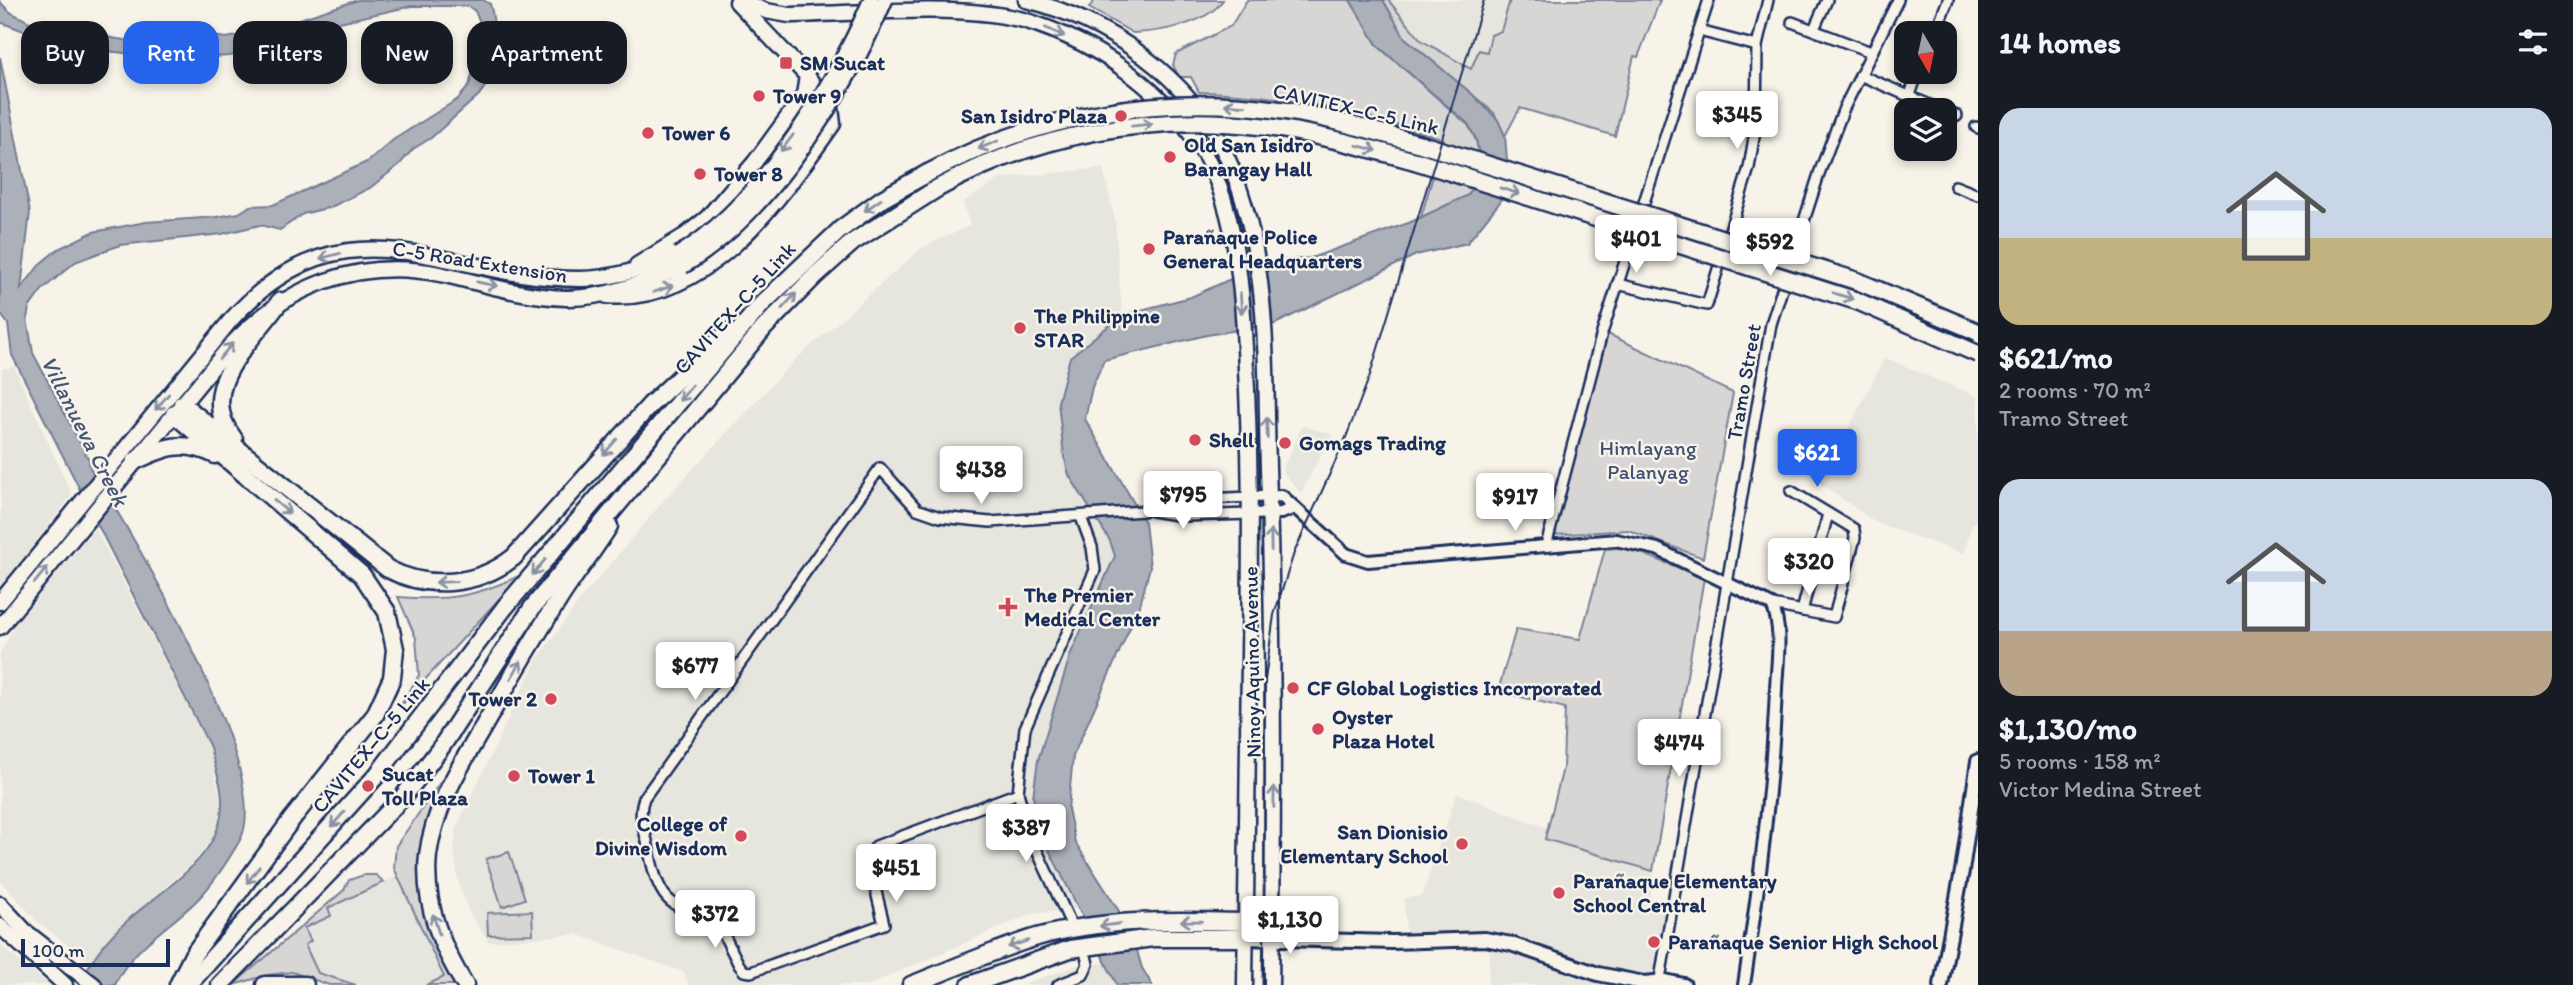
<!DOCTYPE html>
<meta charset="utf-8">
<style>
body{margin:0;font-family:Itim,sans-serif;background:#20242c;color:#f1f3f6;height:100vh;display:flex;flex-direction:column;font-size:26px;white-space:nowrap}
*{box-sizing:border-box;margin:0}
p{font-size:23px;color:#9ea1a6}
.icon{flex:none;width:38px;height:38px;fill:none;stroke:currentColor;stroke-width:2;stroke-linecap:round;stroke-linejoin:round}
.map{position:relative;flex:1;overflow:hidden}
.drawer{display:flex;flex-direction:column;background:#171b24;width:595px}
.drawer>*{flex:none}
.top-card{position:absolute;left:21px;top:21px;width:665px;height:63px;display:flex;gap:14px}
.needle{width:46px;rotate:171deg}
.tools{position:absolute;left:1894px;top:21px;display:grid;gap:14px}
.tools a{display:grid;place-items:center;width:63px;height:63px;border-radius:14px;background:#171b24;box-shadow:0 4px 10px #0003;font-size:35px}
.scale{position:absolute;left:21px;bottom:18px;width:149px;box-sizing:border-box;padding-left:7px;border:4px solid #1b2f5e;border-top:0;font-size:19px;line-height:24px;white-space:nowrap;color:#1b2f5e;-webkit-text-stroke:5px #f7f3e8;paint-order:stroke}
.price{position:absolute;translate:-50% -60px;padding:0 16px;border-radius:7px;background:#fff;color:#222;font-size:23px;line-height:46px;filter:drop-shadow(0 2px 4px #0008)}
.price::after{content:'';position:absolute;left:50%;top:42px;width:21px;height:16px;margin-left:-10px;background:inherit;clip-path:polygon(0 0,100% 0,50% 100%)}
.price.on{background:#2563eb;color:#fff}
ul{padding:0;list-style:none}
li{display:grid;align-content:center;gap:14px;height:371px;padding:0 21px}
li span{display:grid;place-items:center;height:217px;border-radius:21px;color:#555}
li>.icon{margin-inline-start:auto}
span .icon{width:126px;height:126px;fill:#fffc;stroke-width:1}
li b{font-size:30px}
h2{display:flex;justify-content:space-between;align-items:center;height:84px;padding:0 21px;font-size:30px}
.tag{padding:0 24px;border-radius:21px;background:#171b24;box-shadow:0 4px 10px #0003;font-size:24px;line-height:63px}
.tag.on{background:#2563eb;color:#fff}
main{display:flex;flex:1;min-height:0}
.map>svg:first-child{display:block}
.built{fill:#e6e5de}
.green{fill:#d7d6d4;stroke:#798299;stroke-width:2}
.water{fill:#acb0b9;stroke:#727c95;stroke-width:2}
.lines{fill:none;stroke-linecap:round;stroke-linejoin:round}
.minor-casing{stroke:#1b2f5e;stroke-width:14}
.tertiary-casing{stroke:#1b2f5e;stroke-width:16}
.secondary-casing{stroke:#1b2f5e;stroke-width:18}
.primary-casing{stroke:#1b2f5e;stroke-width:19}
.motorway-casing{stroke:#1b2f5e;stroke-width:21}
.minor{stroke:#f7f3e8;stroke-width:9}
.tertiary{stroke:#f7f3e8;stroke-width:10}
.secondary{stroke:#f7f3e8;stroke-width:12}
.primary{stroke:#f7f3e8;stroke-width:14}
.motorway{stroke:#f7f3e8;stroke-width:16}
.tram{stroke:#1b2f5e;stroke-width:2}
.primary-bridge-casing{stroke:#1b2f5e;stroke-width:19;stroke-linecap:butt}
.motorway-bridge-casing{stroke:#1b2f5e;stroke-width:21;stroke-linecap:butt}
.primary-bridge{stroke:#f7f3e8;stroke-width:14}
.motorway-bridge{stroke:#f7f3e8;stroke-width:16}
.oneway{stroke:#8991a3}
.poi-dot{fill:#d1495b;stroke:#f7f3e8;stroke-width:2.5}
.labels{text-anchor:middle;stroke-width:5;stroke-linejoin:round;paint-order:stroke}
.poi-label{font-size:21px;font-weight:bold;fill:#1b2f5e;stroke:#f7f3e8;text-anchor:start}
.street-label{font-size:21px;fill:#1b2f5e;stroke:#f7f3e8}
.park-label{font-size:21px;fill:#415076;stroke:#f7f3e8}
.water-label{font-size:23px;font-style:italic;fill:#465679;stroke:#f7f3e8}
</style>
<main>
<div class="map">
<svg width="1978" height="985" viewBox="0 0 1978 985">
<rect width="100%" height="100%" fill="#f7f3e8"/>
<filter id="ink" filterUnits="userSpaceOnUse"><feTurbulence type="fractalNoise" baseFrequency=".0143" numOctaves="2"/><feDisplacementMap in="SourceGraphic" scale="14" xChannelSelector="R" yChannelSelector="G"/><feConvolveMatrix kernelMatrix="1 2 1 2 8 2 1 2 1" color-interpolation-filters="sRGB"/></filter>
<g filter="url(#ink)">
<g class="built">
<polygon points="1383,0 1510,0 1501,32 1487,52 1479,50 1470,72 1405,38"/>
<polygon points="1103,168 1115,221 1122,315 1070,357 1058,402 1069,475 1110,542 1115,556 1071,653 1038,760 1033,797 1043,838 1079,909 1031,914 868,985 689,985 684,972 576,934 489,942 469,912 458,881 454,850 457,826 536,661 581,599 665,499 795,360 923,247 970,226 963,202 1002,178"/>
<polygon points="1885,358 1978,397 1978,520 1972,524 1964,554 1875,522 1820,483"/>
<polygon points="14,367 72,495 0,588 2,369"/>
<polygon points="1302,426 1332,434 1301,493 1282,471"/>
<polygon points="95,528 209,747 221,803 217,832 194,862 126,921 89,961 39,923 0,881 0,653 16,623"/>
<polygon points="1457,793 1547,828 1545,839 1653,871 1650,903 1670,908 1658,977 1603,967 1502,934 1406,933 1404,898 1422,896"/>
<polygon points="397,876 444,977 426,985 356,985 318,973 304,944 304,928 331,916 328,908"/>
<polygon points="0,943 9,953 50,985 0,985"/>
<polygon points="1490,946 1583,974 1604,981 1603,985 1488,985"/>
<polygon points="1106,963 1117,985 1020,985 1076,966"/>
</g>
<g class="green">
<path d="M1095 0H1223C1207 24 1161 32 1133 33L1089 8Z"/>
<path d="M1247 0H1350L1378 46 1468 125C1480 144 1489 178 1467 196 1455 205 1435 211 1421 217L1444 139C1364 114 1284 93 1199 92L1191 77H1179L1173 65 1176 54 1231 26Z"/>
<polygon points="1383,0 1388,0 1421,40 1471,69 1479,50 1487,52 1491,35 1501,31 1510,0 1660,0 1638,57 1634,56 1615,136 1520,108 1505,136 1494,113 1405,38"/>
<polygon points="1606,333 1733,393 1703,558 1628,530 1554,535"/>
<polygon points="1619,548 1641,553 1704,578 1653,871 1545,839 1563,768 1565,708 1498,691 1516,629 1580,639 1605,549"/>
<path d="M521 575 400 707 419 675 416 638 398 597C449 601 475 597 521 575Z"/>
<polygon points="448,771 423,842 430,931 455,985 426,985 444,977 394,868 396,846"/>
<polygon points="509,852 525,899 502,907 486,859"/>
<polygon points="364,875 376,875 384,882 328,908 331,916 304,928 311,941 305,945 318,973 356,985 329,985 292,972 268,975 233,985 344,890 349,880"/>
<polygon points="532,911 533,934 488,935 487,913"/>
</g>
<g class="water">
<path d="M358 0H483L490 4C501 39 483 54 489 81L479 95 431 138 413 149 400 164 370 188 331 207 303 214 280 230 260 225 222 234 120 245 75 262 42 290 29 308 27 319 33 353 89 460 90 468C131 531 276 774 240 840 229 859 215 881 200 897 174 925 130 948 115 985H79C90 960 106 939 127 921 162 889 221 859 222 805 223 786 214 766 210 747L12 355 8 324 0 313V57L30 212 21 289 41 263 58 249 93 232 146 222 217 217 239 213 250 206 273 205 369 161 393 140 458 99 469 86 483 30 475 11 468 6H412L335 23 305 38 230 56 176 59 64 46 0 22V2L10 12 35 25 59 32H77L141 43 151 41 160 34 191 33 226 38 260 32Z"/>
<polygon points="1350,0 1383,0 1405,38 1471,93 1498,120 1505,136 1508,172 1500,202 1467,243 1416,255 1275,324 1207,335 1104,360 1092,387 1085,419 1145,522 1150,567 1140,605 1073,756 1068,809 1075,842 1131,930 1142,968 1152,985 1117,985 1043,838 1033,797 1038,760 1071,653 1115,556 1110,541 1069,475 1064,456 1058,402 1070,357 1122,315 1191,297 1268,262 1311,258 1411,222 1468,195 1478,178 1481,164 1476,139 1468,124 1378,46"/>
</g>
<g class="lines">
<defs>
<g id="minor">
<polyline points="1792,22 1871,52"/>
<polyline points="1814,29 1827,0"/>
<polyline points="1699,31 1757,46"/>
<polyline points="1935,33 1948,0"/>
<polyline points="1860,75 1941,110"/>
<polyline points="1909,98 1918,72"/>
<polyline points="1944,112 1957,116"/>
<polyline points="1976,127 1978,128"/>
<polyline points="1955,186 1978,195"/>
<polyline points="1617,284 1707,305 1749,168 1756,125 1757,46 1768,0"/>
<polyline points="1152,511 1183,516 1251,514"/>
<polyline points="1546,546 1602,333 1709,0"/>
<polyline points="1772,605 1834,617 1855,538 1854,529 1791,491"/>
<polyline points="1802,611 1828,514"/>
<path d="M1018 793 876 846 869 863 884 924 751 972 744 971 739 965 713 913C661 914 656 885 647 841 643 826 638 813 644 798L880 468 917 509 940 517 990 522 1143 511 1181 500 1251 497"/>
<polyline points="1070,922 1033,842 1018,793 1025,728 1095,570 1092,547 1081,517"/>
<polyline points="1058,985 1083,975 1088,964 1086,956"/>
<polyline points="1659,985 1771,324 1820,171 1844,108 1898,0"/>
</g>
<g id="tertiary">
<path d="M1251 497 1282 496 1346 554 1368 561 1616 540 1657 549 1772 605C1783 629 1777 663 1776 689 1772 789 1759 886 1744 985"/>
<polyline points="1251,514 1281,513 1295,508"/>
</g>
<g id="secondary">
<polyline points="1246,938 1392,942 1485,939 1511,944 1598,974 1644,983 1665,981 1684,985"/>
<polyline points="1941,985 1962,871 1978,761"/>
</g>
<g id="primary">
<path d="M739 0 766 11 789 15C860 14 971 1 1036 24 1098 45 1154 84 1193 137 1242 202 1243 312 1247 390 1251 479 1250 568 1249 658 1248 767 1247 876 1245 985"/>
<path d="M1026 0C1106 19 1189 77 1225 153 1271 250 1265 363 1268 467 1274 640 1274 812 1271 985"/>
<polyline points="637,265 686,235 707,218 755,162 804,95 807,76"/>
<path d="M607 296C709 305 781 197 833 124L831 108 807 76 737 2"/>
<path d="M0 602 230 321C347 190 443 279 580 279 613 279 647 268 678 255"/>
<path d="M0 627 230 346C286 286 358 257 440 274 481 283 524 297 566 298 605 299 648 281 683 266"/>
<polyline points="0,904 26,932 94,985"/>
<polyline points="0,926 65,985"/>
</g>
<g id="motorway">
<polyline points="1421,144 1450,153"/>
<polyline points="1415,161 1444,170"/>
<path d="M182 404 388 569C428 590 478 586 514 557L650 405 728 332"/>
<polyline points="174,414 362,575 387,612 395,649 392,678 375,715 292,819 193,955 178,985"/>
<path d="M234 439C193 388 252 343 280 301"/>
<path d="M135 461C164 447 184 439 215 455"/>
<polyline points="188,985 377,775 505,607 762,304 841,229 882,199 928,173"/>
<polyline points="220,985 403,797 442,746 532,608 764,328 816,275 853,242 938,188"/>
<polyline points="265,985 305,985"/>
<path d="M465 985C440 945 423 902 428 855 434 808 459 768 482 729 507 686 531 642 558 601 574 575 593 552 609 526"/>
<path d="M911 985C952 969 994 950 1037 937 1105 918 1177 920 1246 922"/>
<polyline points="970,985 1070,949 1153,938 1246,938"/>
</g>
</defs>
<use href="#minor" class="minor-casing"/>
<use href="#tertiary" class="tertiary-casing"/>
<use href="#secondary" class="secondary-casing"/>
<use href="#primary" class="primary-casing"/>
<use href="#motorway" class="motorway-casing"/>
<use href="#minor" class="minor"/>
<use href="#tertiary" class="tertiary"/>
<use href="#secondary" class="secondary"/>
<use href="#primary" class="primary"/>
<use href="#motorway" class="motorway"/>
<polyline class="tram" points="1264,985 1265,680 1274,615 1294,553 1345,440 1369,378 1484,0"/>
<defs>
<g id="primary-bridge">
<path d="M678 255C759 206 834 86 871 0"/>
<path d="M683 266C770 215 846 91 885 0"/>
</g>
<g id="motorway-bridge">
<polyline points="1450,153 1857,281 1978,332"/>
<polyline points="1444,170 1857,301 1978,354"/>
<path d="M928 173C1038 114 1163 92 1286 111 1332 118 1376 132 1421 144"/>
<path d="M938 188C1033 135 1150 113 1259 126 1312 132 1364 147 1415 161"/>
</g>
</defs>
<use href="#primary-bridge" class="primary-bridge-casing"/>
<use href="#motorway-bridge" class="motorway-bridge-casing"/>
<use href="#primary-bridge" class="primary-bridge"/>
<use href="#motorway-bridge" class="motorway-bridge"/>
</g>
<defs><path id="oneway-shaft" d="M-6 0H5M1.5-3L5.5 0L1.5 3" fill="none" stroke-width="1.6" stroke-linecap="round" stroke-linejoin="round" transform="scale(1.75)"/></defs>
<g class="oneway">
<use href="#oneway-shaft" transform="translate(1055 32) rotate(24)"/>
<use href="#oneway-shaft" transform="translate(1235 105) rotate(-176)"/>
<use href="#oneway-shaft" transform="translate(1142 125) rotate(-6)"/>
<use href="#oneway-shaft" transform="translate(787 143) rotate(127)"/>
<use href="#oneway-shaft" transform="translate(988 145) rotate(158)"/>
<use href="#oneway-shaft" transform="translate(1367 148) rotate(15)"/>
<use href="#oneway-shaft" transform="translate(1510 191) rotate(17)"/>
<use href="#oneway-shaft" transform="translate(873 205) rotate(145)"/>
<use href="#oneway-shaft" transform="translate(330 256) rotate(165)"/>
<use href="#oneway-shaft" transform="translate(487 284) rotate(12)"/>
<use href="#oneway-shaft" transform="translate(663 289) rotate(-19)"/>
<use href="#oneway-shaft" transform="translate(1843 296) rotate(18)"/>
<use href="#oneway-shaft" transform="translate(789 301) rotate(-47)"/>
<use href="#oneway-shaft" transform="translate(1241 303) rotate(86)"/>
<use href="#oneway-shaft" transform="translate(226 351) rotate(-50)"/>
<use href="#oneway-shaft" transform="translate(686 393) rotate(130)"/>
<use href="#oneway-shaft" transform="translate(162 402) rotate(130)"/>
<use href="#oneway-shaft" transform="translate(1267 428) rotate(-92)"/>
<use href="#oneway-shaft" transform="translate(610 447) rotate(131)"/>
<use href="#oneway-shaft" transform="translate(282 507) rotate(40)"/>
<use href="#oneway-shaft" transform="translate(1271 540) rotate(-91)"/>
<use href="#oneway-shaft" transform="translate(539 567) rotate(130)"/>
<use href="#oneway-shaft" transform="translate(41 575) rotate(-51)"/>
<use href="#oneway-shaft" transform="translate(446 582) rotate(178)"/>
<use href="#oneway-shaft" transform="translate(516 670) rotate(-60)"/>
<use href="#oneway-shaft" transform="translate(1274 797) rotate(-89)"/>
<use href="#oneway-shaft" transform="translate(338 819) rotate(132)"/>
<use href="#oneway-shaft" transform="translate(253 875) rotate(127)"/>
<use href="#oneway-shaft" transform="translate(1191 921) rotate(-179)"/>
<use href="#oneway-shaft" transform="translate(436 924) rotate(-107)"/>
<use href="#oneway-shaft" transform="translate(1110 925) rotate(172)"/>
<use href="#oneway-shaft" transform="translate(1018 944) rotate(162)"/>
</g>
</g>
<g class="poi-dot">
<rect x="779" y="56" width="14" height="14" rx="3.5"/>
<circle cx="759" cy="96" r="7"/>
<circle cx="1121" cy="116" r="7"/>
<circle cx="648" cy="133" r="7"/>
<circle cx="1170" cy="157" r="7"/>
<circle cx="700" cy="174" r="7"/>
<circle cx="1149" cy="249" r="7"/>
<circle cx="1020" cy="328" r="7"/>
<circle cx="1195" cy="440" r="7"/>
<circle cx="1285" cy="443" r="7"/>
<path d="M1004.5 596.5h7v7h7v7h-7v7h-7v-7h-7v-7h7z"/>
<circle cx="1293" cy="688" r="7"/>
<circle cx="551" cy="699" r="7"/>
<circle cx="1318" cy="729" r="7"/>
<circle cx="514" cy="776" r="7"/>
<circle cx="368" cy="786" r="7"/>
<circle cx="741" cy="836" r="7"/>
<circle cx="1462" cy="844" r="7"/>
<circle cx="1559" cy="893" r="7"/>
<circle cx="1654" cy="942" r="7"/>
</g>
<g class="labels">
<g class="poi-label">
<text x="800" y="70">SM Sucat</text>
<text x="773" y="103">Tower 9</text>
<text x="1107" y="123" text-anchor="end">San Isidro Plaza</text>
<text x="662" y="140">Tower 6</text>
<text x="1184" y="152">Old San Isidro<tspan x="1184" dy="24">Barangay Hall</tspan></text>
<text x="714" y="181">Tower 8</text>
<text x="1163" y="244">Parañaque Police<tspan x="1163" dy="24">General Headquarters</tspan></text>
<text x="1034" y="323">The Philippine<tspan x="1034" dy="24">STAR</tspan></text>
<text x="1209" y="447">Shell</text>
<text x="1299" y="450">Gomags Trading</text>
<text x="1024" y="602">The Premier<tspan x="1024" dy="24">Medical Center</tspan></text>
<text x="1307" y="695">CF Global Logistics Incorporated</text>
<text x="537" y="706" text-anchor="end">Tower 2</text>
<text x="1332" y="724">Oyster<tspan x="1332" dy="24">Plaza Hotel</tspan></text>
<text x="382" y="781">Sucat<tspan x="382" dy="24">Toll Plaza</tspan></text>
<text x="528" y="783">Tower 1</text>
<text x="727" y="831" text-anchor="end">College of<tspan x="727" dy="24">Divine Wisdom</tspan></text>
<text x="1448" y="839" text-anchor="end">San Dionisio<tspan x="1448" dy="24">Elementary School</tspan></text>
<text x="1573" y="888">Parañaque Elementary<tspan x="1573" dy="24">School Central</tspan></text>
<text x="1668" y="949">Parañaque Senior High School</text>
</g>
<g class="street-label">
<text transform="translate(1356 109) rotate(13)" y="7">CAVITEX–C-5 Link</text>
<text transform="translate(480 262) rotate(9)" y="7">C-5 Road Extension</text>
<text transform="translate(735 308) rotate(-48)" y="7">CAVITEX–C-5 Link</text>
<text transform="translate(1744 382) rotate(-80)" y="7">Tramo Street</text>
<text transform="translate(1252 662) rotate(-91)" y="7">Ninoy Aquino Avenue</text>
<text transform="translate(371 745) rotate(-50)" y="7">CAVITEX–C-5 Link</text>
</g>
<g class="park-label">
<text x="1648" y="455">Himlayang<tspan x="1648" dy="24">Palanyag</tspan></text>
</g>
<g class="water-label">
<text transform="translate(85 431) rotate(63)" y="8">Villanueva Creek</text>
</g>
</g>
</svg>
<div class="tools">
<a><svg class="needle" viewBox="-14 -14 28 28"><path d="M0-13l5 13h-10z" fill="#e53935"/><path d="M0 13l5-13h-10z" fill="#9ea1a6"/></svg></a>
<a><svg class="icon" aria-label="layers" viewBox="0 0 24 24"><path d="M12 4l9 5-9 5-9-5zM3 14l9 5 9-5"/></svg></a>
</div>
<div class="scale">100 m</div>
<b class="price" style="left:1737px;top:151px">$345</b>
<b class="price" style="left:1636px;top:275px">$401</b>
<b class="price" style="left:1770px;top:278px">$592</b>
<b class="price on" style="left:1817px;top:489px">$621</b>
<b class="price" style="left:981px;top:506px">$438</b>
<b class="price" style="left:1183px;top:531px">$795</b>
<b class="price" style="left:1515px;top:533px">$917</b>
<b class="price" style="left:1809px;top:598px">$320</b>
<b class="price" style="left:695px;top:702px">$677</b>
<b class="price" style="left:1679px;top:779px">$474</b>
<b class="price" style="left:1026px;top:864px">$387</b>
<b class="price" style="left:896px;top:904px">$451</b>
<b class="price" style="left:715px;top:950px">$372</b>
<b class="price" style="left:1290px;top:956px">$1,130</b>
<div class="top-card">
<a class="tag">Buy</a>
<a class="tag on">Rent</a>
<a class="tag">Filters</a>
<a class="tag">New</a>
<a class="tag">Apartment</a>
</div>
</div>
<section class="drawer">
<h2>14 homes<svg class="icon" aria-label="filters" viewBox="0 0 24 24"><path d="M4 7h16M4 17h16"/><circle cx="9" cy="7" r="2"/><circle cx="15" cy="17" r="2"/></svg></h2>
<ul>
<li><span style="background:linear-gradient(#c9d6e8 60%,#c2b280 0)"><svg class="icon" aria-label="home" viewBox="0 0 24 24"><path d="M3 11l9-7 9 7M6 9v11h12V9"/></svg></span><div><b>$621/mo</b><p>2 rooms · 70 m²</p><p>Tramo Street</p></div></li>
<li><span style="background:linear-gradient(#c9d6e8 70%,#b9a48a 0)"><svg class="icon" aria-label="home" viewBox="0 0 24 24"><path d="M3 11l9-7 9 7M6 9v11h12V9"/></svg></span><div><b>$1,130/mo</b><p>5 rooms · 158 m²</p><p>Victor Medina Street</p></div></li>
</ul>
</section>
</main>
